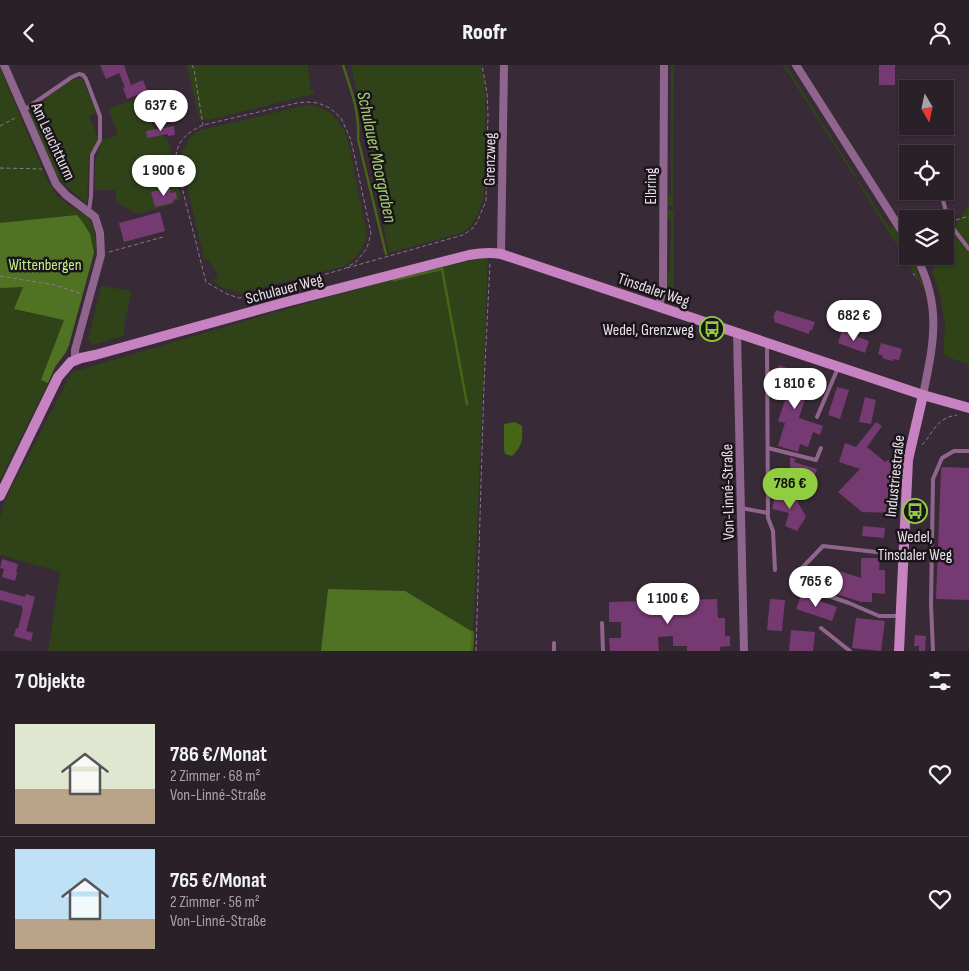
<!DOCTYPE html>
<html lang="de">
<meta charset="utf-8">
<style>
body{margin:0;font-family:"Sofia Sans Condensed",sans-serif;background:#322830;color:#f1f3f6;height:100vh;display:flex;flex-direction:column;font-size:19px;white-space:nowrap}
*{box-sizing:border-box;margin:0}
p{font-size:16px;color:#a5a3a8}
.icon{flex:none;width:28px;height:28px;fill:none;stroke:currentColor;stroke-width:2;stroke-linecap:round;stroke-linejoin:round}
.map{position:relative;height:586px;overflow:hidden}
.panel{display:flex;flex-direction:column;background:#2a2028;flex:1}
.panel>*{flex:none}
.needle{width:32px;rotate:171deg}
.buttons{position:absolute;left:899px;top:15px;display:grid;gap:10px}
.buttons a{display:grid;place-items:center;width:55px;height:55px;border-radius:0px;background:#2a2028;box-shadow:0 1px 4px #0004,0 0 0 1px #463e45;font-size:25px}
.price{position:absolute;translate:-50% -42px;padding:0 11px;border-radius:18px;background:#fff;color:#222;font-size:16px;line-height:32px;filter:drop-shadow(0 1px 2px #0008)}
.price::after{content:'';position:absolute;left:50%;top:30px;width:15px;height:11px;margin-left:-8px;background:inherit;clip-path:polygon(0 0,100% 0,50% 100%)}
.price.selected{background:#91cd40;color:#111}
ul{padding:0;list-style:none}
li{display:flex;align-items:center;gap:15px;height:125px;padding:0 15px}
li+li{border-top:1px solid #463e45}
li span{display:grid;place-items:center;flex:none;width:140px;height:100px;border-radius:0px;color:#555}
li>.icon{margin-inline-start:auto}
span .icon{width:60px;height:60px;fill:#fffc;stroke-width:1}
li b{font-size:21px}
h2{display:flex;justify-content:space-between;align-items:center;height:60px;padding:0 15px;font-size:21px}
header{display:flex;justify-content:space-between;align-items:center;height:65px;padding:0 15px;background:#2a2028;font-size:22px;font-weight:800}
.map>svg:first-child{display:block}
.green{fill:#2f4218}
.forest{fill:#507223}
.water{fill:#456614}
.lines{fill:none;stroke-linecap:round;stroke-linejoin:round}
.stream{stroke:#456614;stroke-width:2.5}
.building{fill:#763a72}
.path{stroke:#877b85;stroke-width:1;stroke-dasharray:4 2.5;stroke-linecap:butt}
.lane{stroke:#90658d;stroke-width:4}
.street{stroke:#90658d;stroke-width:8}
.secondary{stroke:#c782c2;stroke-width:10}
.labels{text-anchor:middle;stroke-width:5;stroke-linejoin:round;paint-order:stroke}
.street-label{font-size:16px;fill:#e9e1e8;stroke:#1b151b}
.park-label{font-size:16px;fill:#bdef86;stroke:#1b151b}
.poi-label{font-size:16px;fill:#e9e1e8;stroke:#1b151b;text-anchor:end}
.water-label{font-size:18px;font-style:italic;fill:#a4d56d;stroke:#1b151b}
</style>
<header><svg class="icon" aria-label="back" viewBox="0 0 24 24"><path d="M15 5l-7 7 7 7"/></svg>Roofr<svg class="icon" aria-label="person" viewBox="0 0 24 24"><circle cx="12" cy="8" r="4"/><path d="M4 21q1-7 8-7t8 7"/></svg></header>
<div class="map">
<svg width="969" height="586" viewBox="0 0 969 586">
<rect width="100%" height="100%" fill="#382a36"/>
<g class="green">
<polygon points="187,0 308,0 311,26 314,26 314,29 208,55 199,53"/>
<polygon points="351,0 481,0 485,22 485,81 484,131 477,151 470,162 462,168 389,188"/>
<polygon points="671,0 674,0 673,141 667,141 667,131 671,131"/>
<polygon points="783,0 786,0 857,112 855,113"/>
<polygon points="0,2 45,110 56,130 67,139 89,152 95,167 97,181 42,315 48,318 0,415"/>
<polygon points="82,13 97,48 89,51 99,75 89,90 87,139 60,115 54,106 29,50 36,41 53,28 74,14"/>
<polygon points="145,32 152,61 169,77 181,133 173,139 137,149 116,137 115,125 95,125 95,97 102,75 118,70 108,43"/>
<path d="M307 40 316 41 329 47 337 55 345 66 350 84 367 169C363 185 358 192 345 201L241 228 222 223 213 215 218 210 208 195 204 194 180 92C185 81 189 70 201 65Z"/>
<polygon points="860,117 889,162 893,160 900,172 897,174 905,188 907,188 908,191 911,191 923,220 922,221 858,118"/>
<polygon points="969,139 969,300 943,290 945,259 940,230 932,207 940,191 945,191 945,182 959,155"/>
<polygon points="667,145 674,145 674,236 672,237 667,221 667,206 670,205 671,154 667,154"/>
<path d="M481 193H488L473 567 405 526 328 525 321 586H48L60 507 0 490V452L5 435 72 307C208 267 343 225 481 193Z"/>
<polygon points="101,221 132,226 125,255 124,271 93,280 88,275"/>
</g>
<g class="forest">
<polygon points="77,150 84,159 90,169 94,188 69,280 66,287 55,302 48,318 41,315 64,255 14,244 23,222 0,223 0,158"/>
<polygon points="328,524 405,526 473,567 473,586 321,586"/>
</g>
<path class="water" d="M515 357 522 361C523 375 522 381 512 391L505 389 504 384V359Z"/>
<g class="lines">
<g class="stream">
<path d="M343 0C351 24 360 49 358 74L386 189"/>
<polyline points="394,215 442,204 467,339"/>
<polyline points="472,586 473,567"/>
</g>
</g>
<g class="building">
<polygon points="100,0 124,0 131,20 143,15 147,26 127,34 123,23 125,22 119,8 106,14"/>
<rect x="879" y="0" width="16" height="20"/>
<polygon points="174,61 175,70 168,71 168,69 147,73 146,66"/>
<polygon points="170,123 171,128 176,127 177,134 173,135 173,138 155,142 151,127"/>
<polygon points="160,147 165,166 124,177 119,158"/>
<polygon points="776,245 815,257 812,265 810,265 809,269 774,257 775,254 773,253"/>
<polygon points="842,266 869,276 865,288 838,278"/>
<polygon points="881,278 902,284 899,295 893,294 893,296 888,295 882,293 883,291 878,289"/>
<polygon points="779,300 812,311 799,353 823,361 820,370 813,367 808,382 800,379 798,387 778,381 785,358 778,356 790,321 774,316"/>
<polygon points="837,322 849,325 840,354 828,350"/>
<polygon points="865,332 876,335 871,359 859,357"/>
<polygon points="876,357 882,361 867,382 885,397 890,394 900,394 900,414 894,448 862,447 838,427 860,404 839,397 845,378 856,382"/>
<polygon points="790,392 796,394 794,397 817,404 808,430 791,424"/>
<polygon points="942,402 969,403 969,535 936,534 941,405"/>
<polygon points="776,427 796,434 806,452 797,466 785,461 789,448 772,444"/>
<polygon points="863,461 885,463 884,473 862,471"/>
<polygon points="861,493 880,493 879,505 885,505 885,529 872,528 872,537 861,537 803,518 806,504 808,502 831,510 833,504 861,513"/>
<polygon points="2,494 18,499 16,507 17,508 15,516 2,512 4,504 0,503"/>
<polygon points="0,525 25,532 26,529 35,532 26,566 33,568 31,576 14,571 16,563 18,564 23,544 22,543 22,541 0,535"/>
<polygon points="801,530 837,542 832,556 796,544"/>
<polygon points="717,534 718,553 725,553 725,571 730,571 730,581 720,582 720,586 687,586 687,581 673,581 673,571 658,572 659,586 610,586 609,573 621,573 621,557 609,557 609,537"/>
<polygon points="770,534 785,535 782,566 767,565"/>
<polygon points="856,553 885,556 881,586 852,583"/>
<polygon points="791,565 815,567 813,586 789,586"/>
<polygon points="915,570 926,571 925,586 919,586 919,581 914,581"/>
</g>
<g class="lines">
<g class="path">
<polyline points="192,0 194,4 203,60"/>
<path d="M307 37 318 38 330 43 341 53 351 75 371 168 367 183 356 197 344 204 239 233 227 229 206 217 176 99C174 78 186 68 203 60L297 38Z"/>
<polyline points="0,61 17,52"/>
<polyline points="0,103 42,104"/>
<polyline points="904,150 915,147 933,154"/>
<polyline points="956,155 969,151"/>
<polyline points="109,187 163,172"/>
<polyline points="347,203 463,170 473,163 477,157 486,136 488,49 487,28 482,0"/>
<polyline points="913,208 917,214"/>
<polyline points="0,211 55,220 82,229"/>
<path d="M922 380C934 367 936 353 957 350"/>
<polyline points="476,586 484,319 490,198"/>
</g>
<g class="lane">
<polyline points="24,45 72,12 79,9 83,10 86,14 100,51 100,75 92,90 91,131 89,146"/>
<polyline points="945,116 949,84"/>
<polyline points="944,126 943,135 949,158 969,184"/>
<polyline points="767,279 768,453 773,466 775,505"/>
<polyline points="817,352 838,303"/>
<polyline points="768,383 816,395 821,383"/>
<polyline points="741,443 768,448"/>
<polyline points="899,551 879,551 849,538 796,520 801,504 823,481 885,488 903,488"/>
<polyline points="602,558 603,586"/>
<polyline points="821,563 850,586"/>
<polyline points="554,578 554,586"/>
<polyline points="933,586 931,539 933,414 942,393 954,386 969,386"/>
</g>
<g class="street">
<polyline points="4,0 56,119 66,130 95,152 100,168 101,190 75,285 75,295"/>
<polyline points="796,0 908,176"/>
<polyline points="501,189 504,0"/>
<path d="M916 191C942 241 934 277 923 330"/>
<polyline points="659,241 663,223 664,0"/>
<polyline points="737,267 744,586"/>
</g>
<g class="secondary">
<path d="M0 431 58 312 71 297 81 293 95 290 286 237 469 190C480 188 490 187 501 189L923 330 969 343"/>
<polyline points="899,586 908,395 923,330"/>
</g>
</g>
<defs>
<symbol id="bus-ring" viewBox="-11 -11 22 22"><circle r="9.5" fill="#1b151b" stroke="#91cd40" stroke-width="1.5"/><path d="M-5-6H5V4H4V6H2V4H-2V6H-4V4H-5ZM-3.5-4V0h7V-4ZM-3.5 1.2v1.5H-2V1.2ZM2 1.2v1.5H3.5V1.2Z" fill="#91cd40"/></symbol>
</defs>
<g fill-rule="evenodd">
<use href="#bus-ring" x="698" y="250" width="28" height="28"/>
<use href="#bus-ring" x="901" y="432" width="28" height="28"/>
</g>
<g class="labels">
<g class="street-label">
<text transform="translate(54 76) rotate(65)" y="6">Am Leuchtturm</text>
<text transform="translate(489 94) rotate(-89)" y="6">Grenzweg</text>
<text transform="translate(650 121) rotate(-90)" y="6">Elbring</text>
<text transform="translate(284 223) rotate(-15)" y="6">Schulauer Weg</text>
<text transform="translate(654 224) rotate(19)" y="6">Tinsdaler Weg</text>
<text transform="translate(894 411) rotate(-84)" y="6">Industriestraße</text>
<text transform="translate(727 427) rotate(-91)" y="6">Von-Linné-Straße</text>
</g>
<g class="park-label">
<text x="45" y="205">Wittenbergen</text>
</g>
<g class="poi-label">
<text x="694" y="270">Wedel, Grenzweg</text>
<text x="915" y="477" text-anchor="middle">Wedel,<tspan x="915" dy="18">Tinsdaler Weg</tspan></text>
</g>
<g class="water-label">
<text transform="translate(377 92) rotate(78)" y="6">Schulauer Moorgraben</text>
</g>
</g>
</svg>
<div class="buttons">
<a><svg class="needle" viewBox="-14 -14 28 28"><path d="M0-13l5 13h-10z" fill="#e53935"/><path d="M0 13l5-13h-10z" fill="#a5a3a8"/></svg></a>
<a><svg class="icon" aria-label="locate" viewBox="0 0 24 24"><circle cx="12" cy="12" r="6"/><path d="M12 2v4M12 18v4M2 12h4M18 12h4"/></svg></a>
<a><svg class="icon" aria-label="layers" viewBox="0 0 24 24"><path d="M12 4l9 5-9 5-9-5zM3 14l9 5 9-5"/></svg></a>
</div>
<b class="price" style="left:161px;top:67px">637 €</b>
<b class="price" style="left:164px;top:132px">1 900 €</b>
<b class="price" style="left:854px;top:277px">682 €</b>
<b class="price" style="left:795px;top:345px">1 810 €</b>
<b class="price selected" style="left:790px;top:445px">786 €</b>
<b class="price" style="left:816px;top:543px">765 €</b>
<b class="price" style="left:668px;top:560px">1 100 €</b>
</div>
<section class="panel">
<h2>7 Objekte<svg class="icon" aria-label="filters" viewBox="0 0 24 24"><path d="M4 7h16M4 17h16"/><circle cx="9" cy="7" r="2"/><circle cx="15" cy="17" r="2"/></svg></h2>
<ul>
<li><span style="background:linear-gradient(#dfe7d0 65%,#b9a48a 0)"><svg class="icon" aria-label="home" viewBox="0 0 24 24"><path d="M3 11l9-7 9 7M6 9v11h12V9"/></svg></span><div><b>786 €/Monat</b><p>2 Zimmer · 68 m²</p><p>Von-Linné-Straße</p></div><svg class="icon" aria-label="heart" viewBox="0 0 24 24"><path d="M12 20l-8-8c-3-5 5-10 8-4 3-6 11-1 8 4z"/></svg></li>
<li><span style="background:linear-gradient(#bfe0f5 70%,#b9a48a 0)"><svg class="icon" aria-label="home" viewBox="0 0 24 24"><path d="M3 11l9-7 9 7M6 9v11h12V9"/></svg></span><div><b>765 €/Monat</b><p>2 Zimmer · 56 m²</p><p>Von-Linné-Straße</p></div><svg class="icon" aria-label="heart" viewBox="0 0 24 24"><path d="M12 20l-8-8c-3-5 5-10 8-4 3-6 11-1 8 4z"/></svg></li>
</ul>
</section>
